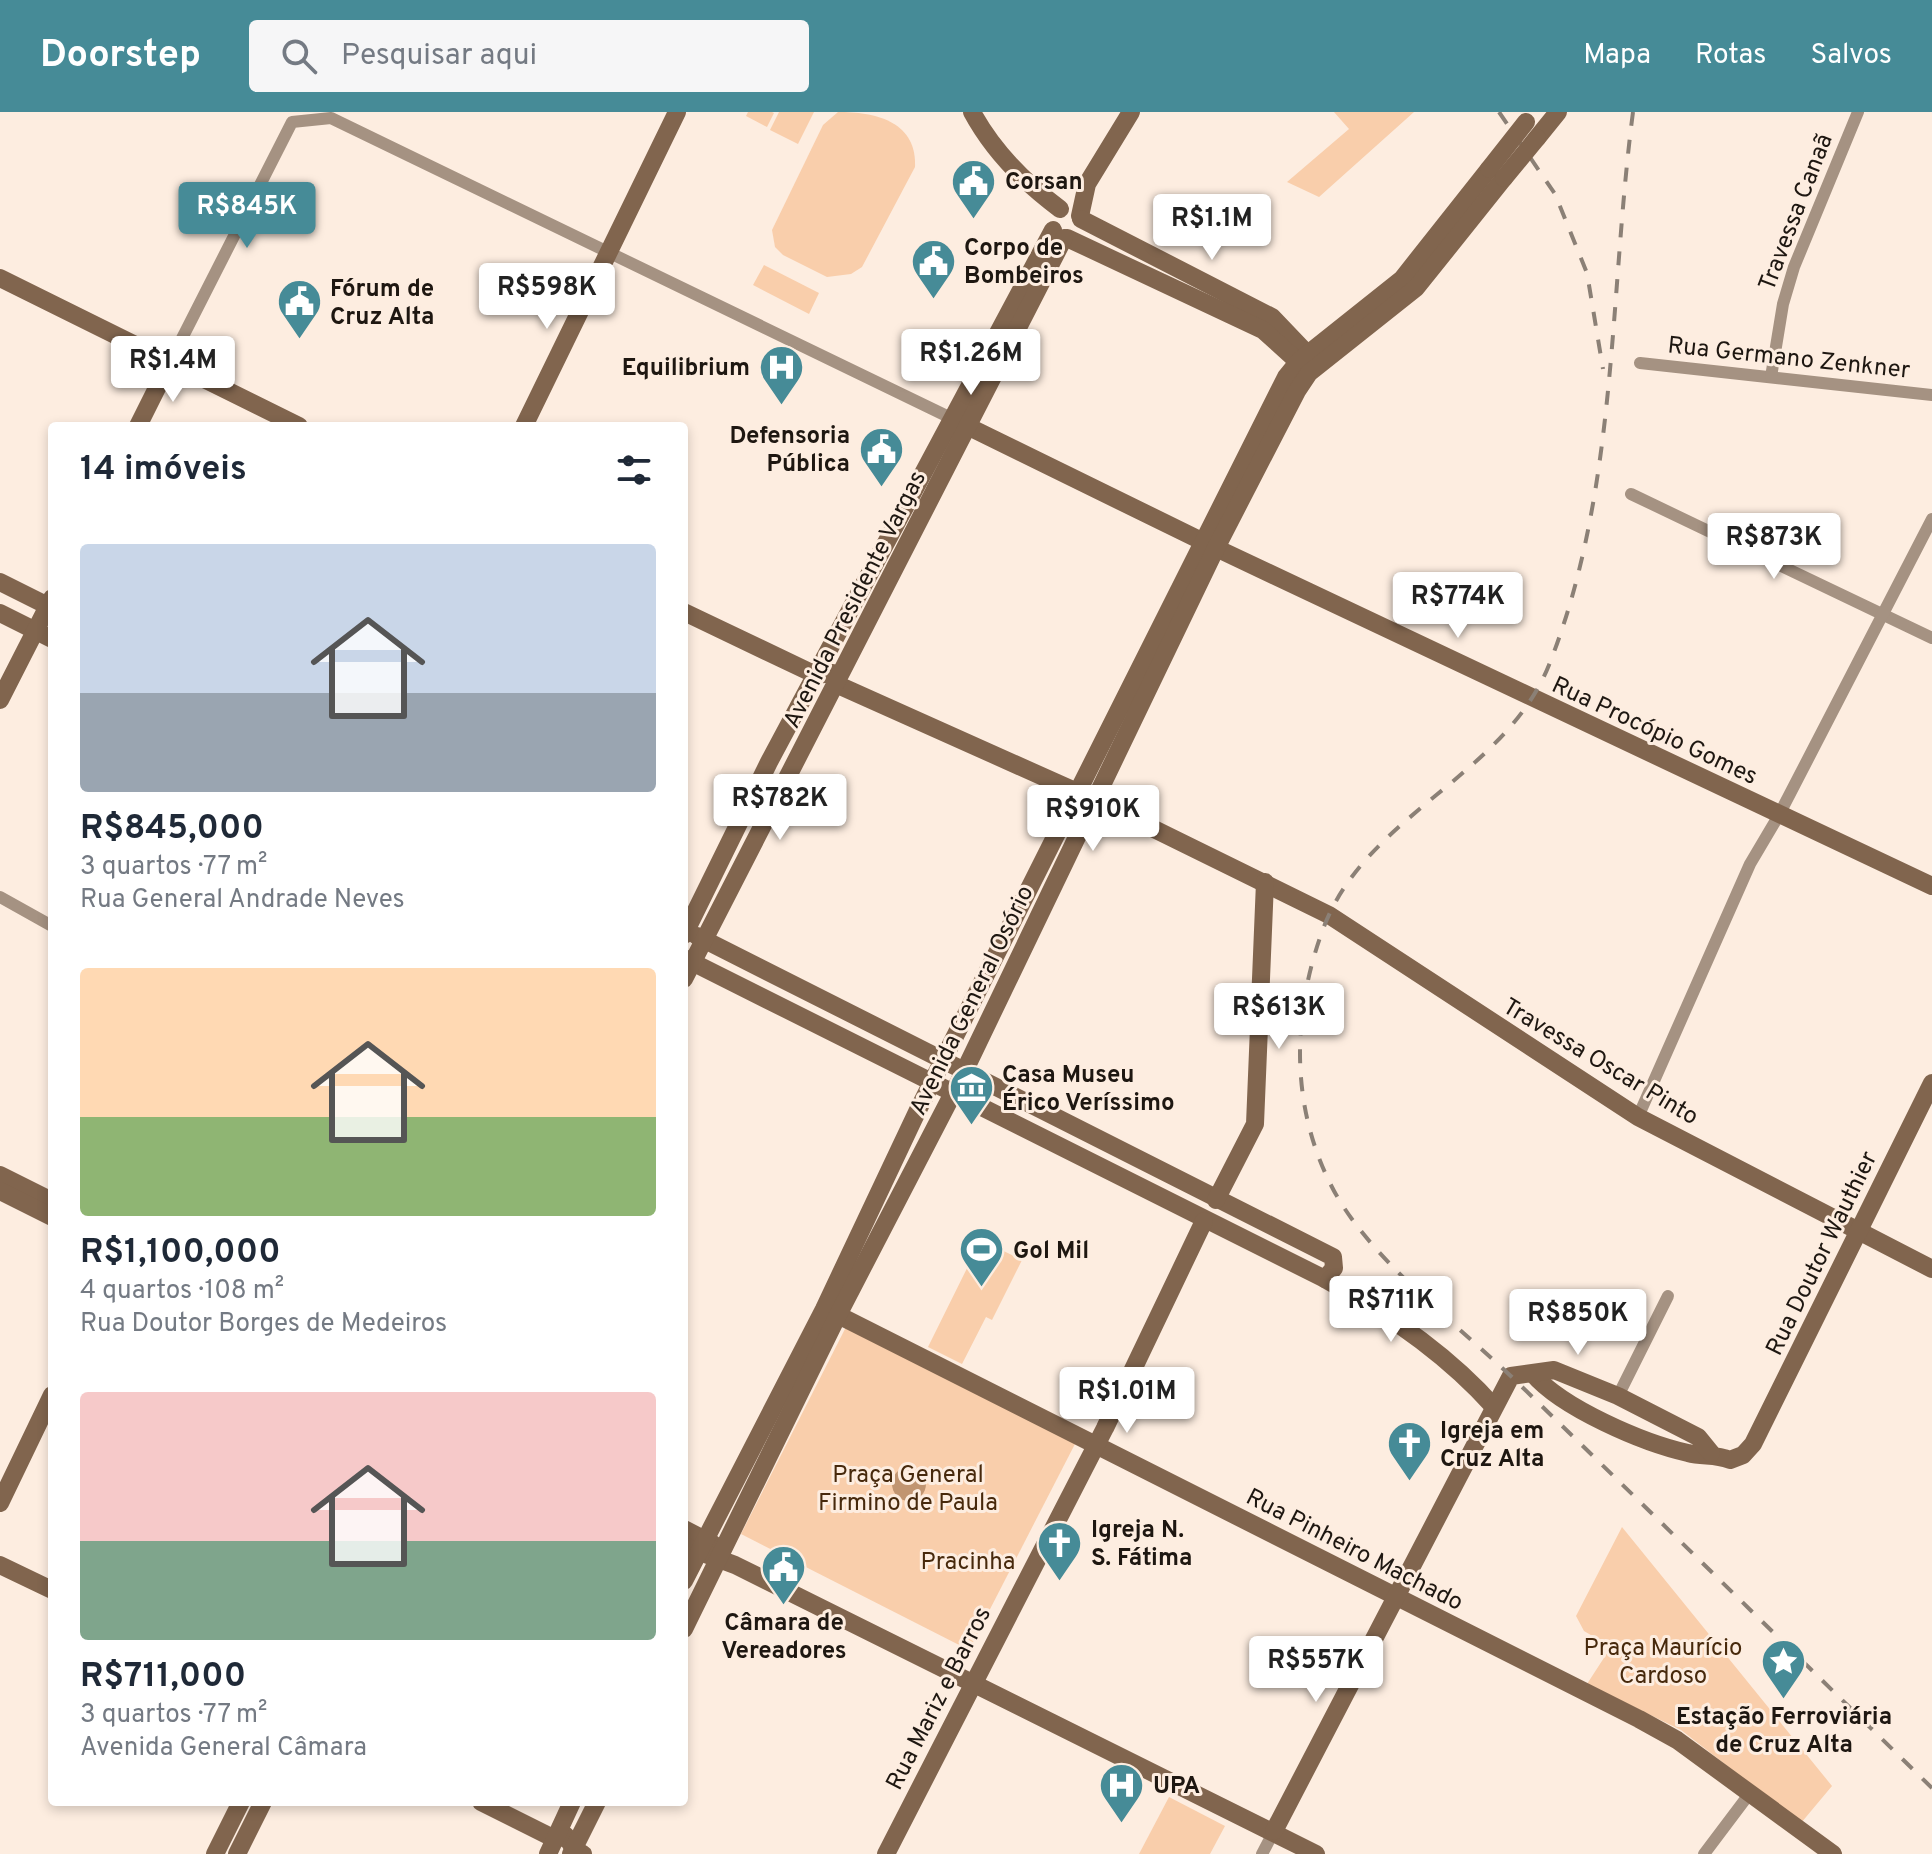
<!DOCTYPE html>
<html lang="pt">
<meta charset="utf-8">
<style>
body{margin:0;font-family:Overpass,sans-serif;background:#f6f6f7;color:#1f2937;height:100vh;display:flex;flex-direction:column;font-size:30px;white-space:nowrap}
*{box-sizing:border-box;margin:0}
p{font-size:26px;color:#747a83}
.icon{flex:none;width:44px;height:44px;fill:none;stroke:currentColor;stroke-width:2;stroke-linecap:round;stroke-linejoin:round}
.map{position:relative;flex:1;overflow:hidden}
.drawer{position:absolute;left:48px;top:310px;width:640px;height:1384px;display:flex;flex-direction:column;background:#fff;border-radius:8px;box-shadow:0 4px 12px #0003}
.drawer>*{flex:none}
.price{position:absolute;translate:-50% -68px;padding:0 18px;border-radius:8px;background:#fff;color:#222;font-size:26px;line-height:52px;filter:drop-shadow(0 2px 4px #0008)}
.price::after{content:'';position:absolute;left:50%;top:48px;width:24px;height:18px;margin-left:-12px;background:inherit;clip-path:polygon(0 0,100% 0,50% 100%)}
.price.on{background:#468b97;color:#fff}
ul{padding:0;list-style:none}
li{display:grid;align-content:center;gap:16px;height:424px;padding:0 32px}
li span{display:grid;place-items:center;height:248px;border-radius:8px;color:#555}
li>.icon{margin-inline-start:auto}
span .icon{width:144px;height:144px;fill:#fffc;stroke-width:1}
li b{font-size:34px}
h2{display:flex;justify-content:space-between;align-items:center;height:96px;padding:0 32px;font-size:34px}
header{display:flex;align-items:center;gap:48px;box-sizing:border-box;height:112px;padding:0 40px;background:#468b97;color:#fff}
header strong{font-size:38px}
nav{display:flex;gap:44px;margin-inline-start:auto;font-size:28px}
.search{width:560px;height:72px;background:#f6f6f7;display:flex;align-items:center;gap:20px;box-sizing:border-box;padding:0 28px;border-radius:8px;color:#747a83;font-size:30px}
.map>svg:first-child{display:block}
.green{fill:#f9ceab}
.water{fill:#c19571}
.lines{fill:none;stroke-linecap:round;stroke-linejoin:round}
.street{stroke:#a59282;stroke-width:12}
.secondary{stroke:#81654e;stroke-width:18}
.rail{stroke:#8b8076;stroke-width:4;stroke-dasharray:14 14;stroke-linecap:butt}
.secondary-bridge{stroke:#81654e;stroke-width:18}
.labels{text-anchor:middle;stroke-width:6;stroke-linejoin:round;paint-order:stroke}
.poi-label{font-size:24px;font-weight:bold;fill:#1e1711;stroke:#fdede0;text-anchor:start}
.street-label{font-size:24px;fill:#1e1711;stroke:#fdede0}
.park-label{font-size:24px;fill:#47290c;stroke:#fdede0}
</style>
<header>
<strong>Doorstep</strong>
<div class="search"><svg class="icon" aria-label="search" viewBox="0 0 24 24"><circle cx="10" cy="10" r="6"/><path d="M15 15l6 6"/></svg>Pesquisar aqui</div>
<nav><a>Mapa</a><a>Rotas</a><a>Salvos</a></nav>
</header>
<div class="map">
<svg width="1932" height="1742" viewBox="0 0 1932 1742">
<rect width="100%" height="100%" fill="#fdede0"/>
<g class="green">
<polygon points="748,0 772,0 774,1 767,15 746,4"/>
<polygon points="779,0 814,0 798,32 770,18"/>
<path d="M838 0C875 0 917 9 915 55L862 155 851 162 827 165 783 143 775 135 772 118 823 13Z"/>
<polygon points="1334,0 1414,0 1319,85 1287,70 1349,17"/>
<polygon points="764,153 819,181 809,202 753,173"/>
<polygon points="981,1128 1022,1148 992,1208 986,1205 962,1252 928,1235"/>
<polygon points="847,1213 1076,1330 969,1538 741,1422"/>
<polygon points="1622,1415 1832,1674 1801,1711 1681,1618 1587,1572 1611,1535 1584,1519 1576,1504"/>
<polygon points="1169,1685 1225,1714 1210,1742 1139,1742"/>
</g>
<circle class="water" cx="909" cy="1372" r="17"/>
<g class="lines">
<g class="street">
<polyline points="170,250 292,10 331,6 953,307"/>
<polyline points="1640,251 1932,283"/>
<polyline points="1771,265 1783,192 1794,155 1858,0"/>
<polyline points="1631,382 1932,526"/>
<polyline points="0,785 52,814"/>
<polyline points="1638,1005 1750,752 1779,703 1932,407"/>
<polyline points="1618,1284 1668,1184"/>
<polyline points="1262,1742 1274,1719"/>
<polyline points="1704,1742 1750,1681"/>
</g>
<g class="secondary">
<path d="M972 0C993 39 1025 71 1060 97"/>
<polyline points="1537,26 1558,0"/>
<polyline points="1080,104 1087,72 1131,0"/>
<polyline points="1081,107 1272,205 1315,250"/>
<polyline points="1067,126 1263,218 1305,256"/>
<polyline points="0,166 299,314"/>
<polyline points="138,314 170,250"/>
<polyline points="524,314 677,0"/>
<polyline points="969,315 956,318 953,307 963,304 969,315 1216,436 1932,774"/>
<polyline points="0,470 52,496"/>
<polyline points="684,500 816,563 832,561 838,573 1095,688 1329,803 1638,1005 1932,1157"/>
<polyline points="0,501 52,527"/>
<polyline points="0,588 52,486"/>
<polyline points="684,823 769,650 1053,118"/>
<polyline points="697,824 1333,1145 1334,1156 1325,1167"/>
<path d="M684 846 1325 1167C1387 1201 1447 1242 1494 1295"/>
<polyline points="684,867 1064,126"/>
<polyline points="0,1063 52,1089"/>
<polyline points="0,1079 52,1105"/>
<polyline points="1216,1088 1255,1012 1265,770"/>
<polyline points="838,1203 1639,1607 1677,1628 1833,1742"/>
<path d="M1533 1262C1562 1296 1643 1331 1688 1341 1703 1345 1715 1342 1730 1348L1743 1343 1753 1332 1932 971"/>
<polyline points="0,1391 52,1283"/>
<polyline points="684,1417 713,1432"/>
<polyline points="684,1434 735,1453 1316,1742"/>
<polyline points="0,1453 52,1478"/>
<polyline points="684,1469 824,1197 917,1000 1286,265 1299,249 1402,167 1489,57"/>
<polyline points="684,1517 838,1203 964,960 1216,436 1297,279 1309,261 1416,176 1504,66"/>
<polyline points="481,1690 555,1727 566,1724 574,1737 583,1742"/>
<polyline points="1274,1719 1511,1264 1554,1258 1618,1284 1698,1325 1711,1341"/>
<polyline points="215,1742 241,1690"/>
<polyline points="237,1742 263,1690"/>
<polyline points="548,1742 572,1690"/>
<polyline points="571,1742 597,1690"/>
<polyline points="886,1742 1105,1316 1204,1109"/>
</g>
<g class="rail">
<polyline points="1499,0 1555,82 1587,161 1603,257"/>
<path d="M1633 0C1609 183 1618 379 1549 553 1505 663 1369 702 1325 812 1293 895 1289 987 1329 1069 1363 1142 1458 1213 1516 1269 1655 1404 1793 1540 1932 1676"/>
</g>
<g class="secondary-bridge">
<polyline points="1489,57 1526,10"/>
<polyline points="1504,66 1537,26"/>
</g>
</g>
<defs>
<symbol id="civic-pin" viewBox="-11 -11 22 30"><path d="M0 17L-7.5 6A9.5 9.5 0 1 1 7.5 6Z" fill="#468b97" stroke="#fdede0"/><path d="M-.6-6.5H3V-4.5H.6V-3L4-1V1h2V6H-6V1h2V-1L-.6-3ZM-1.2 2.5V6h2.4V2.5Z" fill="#fff"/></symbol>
<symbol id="hospital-pin" viewBox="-11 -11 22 30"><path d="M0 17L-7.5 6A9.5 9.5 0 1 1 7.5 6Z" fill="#468b97" stroke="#fdede0"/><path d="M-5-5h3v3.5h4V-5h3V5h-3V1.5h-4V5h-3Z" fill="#fff"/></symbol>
<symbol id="museum-pin" viewBox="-11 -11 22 30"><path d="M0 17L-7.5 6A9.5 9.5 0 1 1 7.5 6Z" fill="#468b97" stroke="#fdede0"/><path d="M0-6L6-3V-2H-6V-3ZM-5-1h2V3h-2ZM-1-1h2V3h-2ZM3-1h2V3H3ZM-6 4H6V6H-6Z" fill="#fff"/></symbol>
<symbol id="stadium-pin" viewBox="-11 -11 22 30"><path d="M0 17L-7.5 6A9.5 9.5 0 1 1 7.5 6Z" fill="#468b97" stroke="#fdede0"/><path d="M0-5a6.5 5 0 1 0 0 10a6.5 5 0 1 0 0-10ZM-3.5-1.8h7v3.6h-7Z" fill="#fff"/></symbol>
<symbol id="church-pin" viewBox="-11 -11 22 30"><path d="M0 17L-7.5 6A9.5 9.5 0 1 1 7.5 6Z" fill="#468b97" stroke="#fdede0"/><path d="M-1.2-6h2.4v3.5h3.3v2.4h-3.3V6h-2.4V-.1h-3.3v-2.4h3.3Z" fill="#fff"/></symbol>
<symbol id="sight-pin" viewBox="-11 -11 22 30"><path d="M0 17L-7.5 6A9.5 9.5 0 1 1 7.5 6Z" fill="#468b97" stroke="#fdede0"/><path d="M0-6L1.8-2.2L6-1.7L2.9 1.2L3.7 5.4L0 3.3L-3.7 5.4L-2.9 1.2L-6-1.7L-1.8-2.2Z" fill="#fff"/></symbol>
</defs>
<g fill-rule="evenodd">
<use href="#civic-pin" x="948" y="44" width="51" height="69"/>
<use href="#civic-pin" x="908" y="124" width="51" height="69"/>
<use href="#civic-pin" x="274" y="164" width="51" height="69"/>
<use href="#hospital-pin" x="756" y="230" width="51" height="69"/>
<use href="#civic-pin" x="856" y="312" width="51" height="69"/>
<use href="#museum-pin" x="946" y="950" width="51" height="69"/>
<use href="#stadium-pin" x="956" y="1112" width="51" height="69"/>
<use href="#church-pin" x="1384" y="1306" width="51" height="69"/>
<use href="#church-pin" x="1034" y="1406" width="51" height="69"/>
<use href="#civic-pin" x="758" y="1430" width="51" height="69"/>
<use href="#sight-pin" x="1758" y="1524" width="51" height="69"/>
<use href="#hospital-pin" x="1096" y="1648" width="51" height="69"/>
</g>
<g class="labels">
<g class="poi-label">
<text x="1005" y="77">Corsan</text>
<text x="964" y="143">Corpo de<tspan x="964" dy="28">Bombeiros</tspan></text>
<text x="330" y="184">Fórum de<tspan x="330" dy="28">Cruz Alta</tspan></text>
<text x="750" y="263" text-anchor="end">Equilibrium</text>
<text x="850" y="331" text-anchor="end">Defensoria<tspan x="850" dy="28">Pública</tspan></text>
<text x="1002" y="970">Casa Museu<tspan x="1002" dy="28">Érico Veríssimo</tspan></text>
<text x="1013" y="1146">Gol Mil</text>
<text x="1440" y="1326">Igreja em<tspan x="1440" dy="28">Cruz Alta</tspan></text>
<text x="1091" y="1425">Igreja N.<tspan x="1091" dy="28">S. Fátima</tspan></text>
<text x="784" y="1518" text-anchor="middle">Câmara de<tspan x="784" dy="28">Vereadores</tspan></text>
<text x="1784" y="1612" text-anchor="middle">Estação Ferroviária<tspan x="1784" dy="28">de Cruz Alta</tspan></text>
<text x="1153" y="1681">UPA</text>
</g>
<g class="street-label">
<text transform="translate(1795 100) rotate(-69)" y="8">Travessa Canaã</text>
<text transform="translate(1789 245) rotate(6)" y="8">Rua Germano Zenkner</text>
<text transform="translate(854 487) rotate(-63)" y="8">Avenida Presidente Vargas</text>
<text transform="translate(1655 618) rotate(25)" y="8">Rua Procópio Gomes</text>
<text transform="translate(971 888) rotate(-64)" y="8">Avenida General Osório</text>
<text transform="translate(1601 949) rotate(31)" y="8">Travessa Oscar Pinto</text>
<text transform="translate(1821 1141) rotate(-64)" y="8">Rua Doutor Wauthier</text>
<text transform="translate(1355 1437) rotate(27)" y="8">Rua Pinheiro Machado</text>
<text transform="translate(938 1586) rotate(-63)" y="8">Rua Mariz e Barros</text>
</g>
<g class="park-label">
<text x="908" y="1370">Praça General<tspan x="908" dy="28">Firmino de Paula</tspan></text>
<text x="968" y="1457">Pracinha</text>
<text x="1663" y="1543">Praça Maurício<tspan x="1663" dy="28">Cardoso</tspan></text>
</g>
</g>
</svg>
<b class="price on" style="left:247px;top:138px">R$845K</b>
<b class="price" style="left:1212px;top:150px">R$1.1M</b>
<b class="price" style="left:547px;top:219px">R$598K</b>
<b class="price" style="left:971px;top:285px">R$1.26M</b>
<b class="price" style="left:173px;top:292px">R$1.4M</b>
<b class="price" style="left:1774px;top:469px">R$873K</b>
<b class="price" style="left:1458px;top:528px">R$774K</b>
<b class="price" style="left:780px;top:730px">R$782K</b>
<b class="price" style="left:1093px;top:741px">R$910K</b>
<b class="price" style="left:1279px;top:939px">R$613K</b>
<b class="price" style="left:1391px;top:1232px">R$711K</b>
<b class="price" style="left:1578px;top:1245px">R$850K</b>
<b class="price" style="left:1127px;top:1323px">R$1.01M</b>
<b class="price" style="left:1316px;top:1592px">R$557K</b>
<section class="drawer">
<h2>14 imóveis<svg class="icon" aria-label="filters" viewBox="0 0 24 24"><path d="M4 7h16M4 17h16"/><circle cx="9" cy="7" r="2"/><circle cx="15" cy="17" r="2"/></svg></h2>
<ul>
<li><span style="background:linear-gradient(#c9d6e8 60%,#9aa5b1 0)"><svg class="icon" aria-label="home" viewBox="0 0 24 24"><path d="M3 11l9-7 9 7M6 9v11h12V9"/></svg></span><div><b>R$845,000</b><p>3 quartos · 77 m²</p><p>Rua General Andrade Neves</p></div></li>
<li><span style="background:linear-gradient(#ffd9b3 60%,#8fb573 0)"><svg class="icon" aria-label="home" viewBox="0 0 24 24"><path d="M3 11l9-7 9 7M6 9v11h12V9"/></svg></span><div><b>R$1,100,000</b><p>4 quartos · 108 m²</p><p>Rua Doutor Borges de Medeiros</p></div></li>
<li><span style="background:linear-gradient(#f6c9c9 60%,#7fa58c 0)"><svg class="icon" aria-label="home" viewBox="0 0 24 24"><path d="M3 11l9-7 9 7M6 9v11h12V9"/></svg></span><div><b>R$711,000</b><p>3 quartos · 77 m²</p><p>Avenida General Câmara</p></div></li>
</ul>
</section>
</div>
